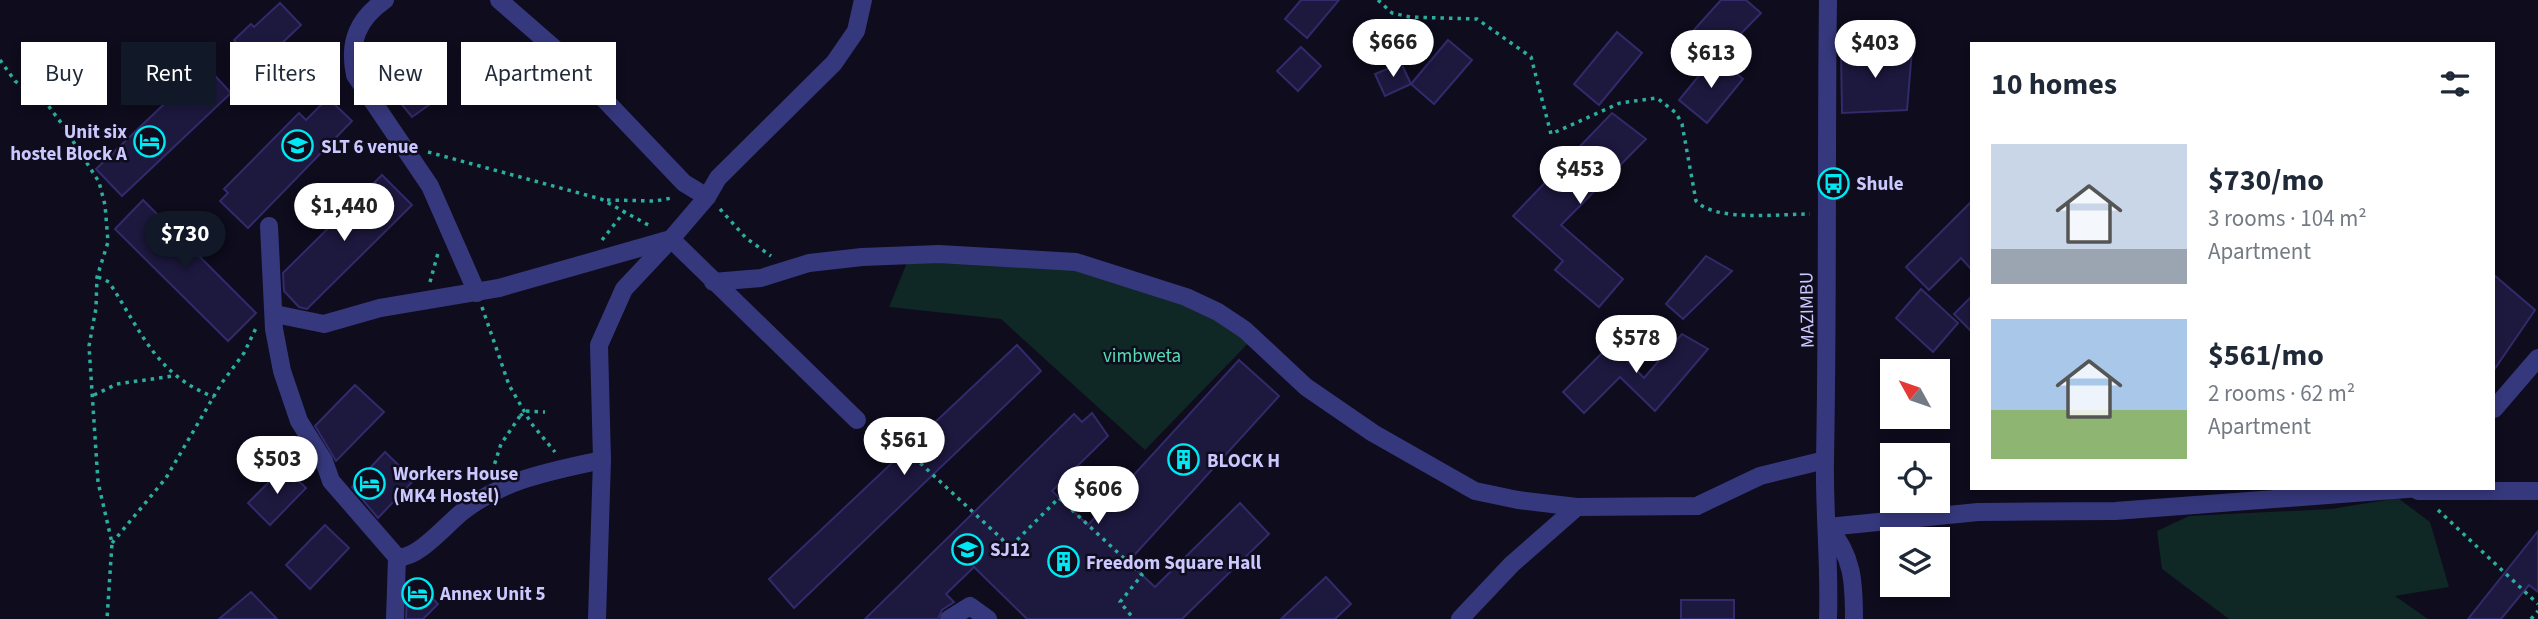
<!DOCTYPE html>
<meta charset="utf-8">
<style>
body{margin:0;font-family:"Source Sans 3",sans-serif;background:#f6f6f7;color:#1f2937;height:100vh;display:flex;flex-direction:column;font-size:26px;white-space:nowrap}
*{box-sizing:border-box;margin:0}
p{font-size:23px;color:#747a83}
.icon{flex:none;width:38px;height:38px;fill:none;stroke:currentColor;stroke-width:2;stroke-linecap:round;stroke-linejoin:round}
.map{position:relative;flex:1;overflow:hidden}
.details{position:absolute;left:1970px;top:42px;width:525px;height:448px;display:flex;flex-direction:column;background:#fff;border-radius:0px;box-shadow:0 4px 10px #0003}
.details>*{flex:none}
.hud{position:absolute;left:21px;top:42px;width:665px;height:63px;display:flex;gap:14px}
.needle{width:46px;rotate:310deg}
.controls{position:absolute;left:1880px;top:359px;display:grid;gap:14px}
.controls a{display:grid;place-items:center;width:70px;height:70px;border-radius:0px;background:#fff;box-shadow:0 4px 10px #0003;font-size:35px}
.price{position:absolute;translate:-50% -60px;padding:0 16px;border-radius:24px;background:#fff;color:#222;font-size:23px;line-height:46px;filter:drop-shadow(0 2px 4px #0008)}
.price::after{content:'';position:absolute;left:50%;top:42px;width:21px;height:16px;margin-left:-10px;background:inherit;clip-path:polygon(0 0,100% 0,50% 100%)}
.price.current{background:#111827;color:#fff}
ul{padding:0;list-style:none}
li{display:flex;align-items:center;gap:21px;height:175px;padding:0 21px}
li span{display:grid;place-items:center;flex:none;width:196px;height:140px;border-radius:0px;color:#555}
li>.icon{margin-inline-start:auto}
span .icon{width:84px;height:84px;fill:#fffc;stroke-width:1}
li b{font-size:30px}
h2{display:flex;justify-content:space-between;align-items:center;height:84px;padding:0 21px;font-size:30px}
.tag{padding:0 24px;border-radius:0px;background:#fff;box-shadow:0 4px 10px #0003;font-size:24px;line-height:63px}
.tag.current{background:#111827;color:#fff}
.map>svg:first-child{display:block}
.green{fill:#0f2725}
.building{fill:#1d183e;stroke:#322a6a;stroke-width:2}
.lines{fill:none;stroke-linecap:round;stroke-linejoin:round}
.path{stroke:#2cae9f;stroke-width:3.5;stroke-dasharray:3.5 5;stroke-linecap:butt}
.minor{stroke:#36387d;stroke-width:18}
.path-bridge{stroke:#2cae9f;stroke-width:3.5;stroke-dasharray:3.5 5;stroke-linecap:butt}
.labels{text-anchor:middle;stroke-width:5;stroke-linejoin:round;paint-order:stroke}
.poi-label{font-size:19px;font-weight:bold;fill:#cbc8ff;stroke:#0e0c1d;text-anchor:start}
.street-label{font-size:19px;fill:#cbc8ff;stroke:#0e0c1d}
.park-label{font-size:19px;fill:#55deb3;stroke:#0e0c1d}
</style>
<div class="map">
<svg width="2538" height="619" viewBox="0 0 2538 619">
<rect width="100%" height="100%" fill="#0e0c1d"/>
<g class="green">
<polygon points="910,255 1084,265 1175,293 1260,331 1145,450 1001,319 889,307"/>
<polygon points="2398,498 2430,522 2449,587 2395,596 2428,619 2229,619 2162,569 2157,531 2189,516 2331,509"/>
</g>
<g class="building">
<polygon points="1301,0 1339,0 1307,38 1285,19"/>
<polygon points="1721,0 1746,0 1761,13 1721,54 1694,30"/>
<polygon points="280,3 301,25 258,66 234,40 251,24 254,27"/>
<polygon points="1617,32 1642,53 1599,105 1574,84"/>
<polygon points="1448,40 1472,60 1434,104 1411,84"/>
<polygon points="1301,47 1321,66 1298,91 1277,71"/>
<polygon points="1841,49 1912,50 1907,110 1842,113"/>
<polygon points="379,51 404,75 410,69 422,79 419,85 433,102 412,117 385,84 383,86 366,70 365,66"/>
<polygon points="1715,56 1743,79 1707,123 1679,100"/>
<polygon points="1401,63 1411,84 1385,96 1375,74"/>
<polygon points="205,65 231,93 122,196 96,169"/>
<polygon points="328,98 352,121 248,228 220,201 228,193 224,189 299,113 306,120"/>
<polygon points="1612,113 1646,139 1561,225 1623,279 1599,307 1555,270 1563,261 1513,216"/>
<polygon points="382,175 412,205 307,309 299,307 284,291 283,273"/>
<polygon points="143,200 256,313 228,341 115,229"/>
<polygon points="1972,201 1972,270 1961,258 1929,290 1906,267"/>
<polygon points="1706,256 1732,271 1683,319 1666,304"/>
<polygon points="2494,275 2535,310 2494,370"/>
<polygon points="1921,289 1958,323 1933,352 1896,318"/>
<polygon points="1972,296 1972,332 1954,314"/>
<polygon points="1682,334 1708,349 1655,411 1620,377 1584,413 1563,392 1611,344 1644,378"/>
<polygon points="1017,345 1041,371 794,608 769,579"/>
<polygon points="1239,360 1279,396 1128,562 1155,587 1240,503 1269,534 1182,619 1027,619 974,567 946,594 954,602 942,610 938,619 865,619 1074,414 1082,422 1092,413 1108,436 1052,491 1088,525"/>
<polygon points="355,385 384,412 336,461 315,426"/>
<polygon points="385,452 414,480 378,518 352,487"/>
<polygon points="284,467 306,488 270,525 248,503"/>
<polygon points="325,525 349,548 310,589 286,565"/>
<polygon points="2538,531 2538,592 2529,585 2501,619 2468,619"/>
<polygon points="1326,577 1351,604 1335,619 1281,619"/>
<polygon points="418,584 438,604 423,619 406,619 407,594"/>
<polygon points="251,592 277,619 219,619"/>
<rect x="1681" y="600" width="53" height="19"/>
</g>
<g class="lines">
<g class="path">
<path d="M1378 0 1392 13 1410 17 1477 19 1531 57 1551 134 1620 103 1657 98 1676 113 1682 124 1696 201C1715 222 1781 214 1810 214"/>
<polyline points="0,60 15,81 47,104 62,124 99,182 105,205 108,242 97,277 96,308 89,346 98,482 112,543 107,619"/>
<polyline points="428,152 601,199 652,227"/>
<polyline points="607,200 655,201 672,198"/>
<polyline points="720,209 746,238 771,256"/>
<polyline points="602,240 625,211"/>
<path d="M98 277 109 282C141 331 156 375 214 397"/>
<polyline points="430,282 438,253"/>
<polyline points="482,307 509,385 531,423 555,452"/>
<polyline points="94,395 117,384 173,376"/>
<polyline points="526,411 545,412"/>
<polyline points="872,429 904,448 1002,539 1008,549 1059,498 1142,575 1120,602 1134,619"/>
<polyline points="492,472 501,444 520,416"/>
<polyline points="2438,510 2538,604"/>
<polyline points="112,543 166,478 221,384 244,353 256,328"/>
<polyline points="2531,619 2538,611"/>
</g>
<g class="minor">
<path d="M385 0C358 19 348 42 355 75L430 186 477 293"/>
<polyline points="499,0 561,54 684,183 707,197"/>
<path d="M269 226 274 329 282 371 299 421 324 461 331 481 397 557C417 560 447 524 462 512 504 479 552 471 602 460"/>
<polyline points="713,282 761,278 809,263 862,257 939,254 1076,262 1186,297 1218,312 1245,330 1306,387 1373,433 1475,491 1518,500 1577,507 1697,506 1760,476 1825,460"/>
<polyline points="275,314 324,324 380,308 499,288 671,239 857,420"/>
<polyline points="2494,409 2538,358"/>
<polyline points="2418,491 2538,491"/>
<polyline points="1828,527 1978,512 2115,511 2420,488"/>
<path d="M1828 527C1853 556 1854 582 1854 619"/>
<polyline points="395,619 397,557"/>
<polyline points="597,619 602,460 599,345 624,289 671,239 707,197 718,178 834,63 856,31 863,0"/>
<polyline points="949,619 970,606 988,619"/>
<polyline points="1460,619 1512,564 1577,507"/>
<path d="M1828 619C1830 565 1824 512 1825 459 1828 306 1826 153 1828 0"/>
</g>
<polyline class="path-bridge" points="520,416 526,411"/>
</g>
<defs>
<symbol id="hotel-ring" viewBox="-11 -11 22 22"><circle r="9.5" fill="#0e0c1d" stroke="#00e9f3" stroke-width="1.5"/><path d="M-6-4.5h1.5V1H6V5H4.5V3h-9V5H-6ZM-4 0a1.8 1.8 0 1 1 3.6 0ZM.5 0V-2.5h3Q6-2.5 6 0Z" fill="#00e9f3"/></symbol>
<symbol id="university-ring" viewBox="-11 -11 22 22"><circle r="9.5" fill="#0e0c1d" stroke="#00e9f3" stroke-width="1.5"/><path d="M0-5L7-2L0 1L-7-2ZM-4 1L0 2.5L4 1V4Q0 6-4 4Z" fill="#00e9f3"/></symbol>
<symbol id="bus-ring" viewBox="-11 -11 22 22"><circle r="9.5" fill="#0e0c1d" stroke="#00e9f3" stroke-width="1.5"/><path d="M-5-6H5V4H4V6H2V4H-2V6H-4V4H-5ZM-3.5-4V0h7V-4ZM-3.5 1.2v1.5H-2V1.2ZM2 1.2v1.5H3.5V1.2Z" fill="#00e9f3"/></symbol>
<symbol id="building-ring" viewBox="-11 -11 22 22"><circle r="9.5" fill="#0e0c1d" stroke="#00e9f3" stroke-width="1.5"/><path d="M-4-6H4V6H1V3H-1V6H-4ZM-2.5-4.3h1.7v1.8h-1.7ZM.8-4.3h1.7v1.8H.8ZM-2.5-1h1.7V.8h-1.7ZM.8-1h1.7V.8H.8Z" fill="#00e9f3"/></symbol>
</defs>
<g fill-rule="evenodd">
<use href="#hotel-ring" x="132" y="124" width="35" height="35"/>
<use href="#university-ring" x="280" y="128" width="35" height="35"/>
<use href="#bus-ring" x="1816" y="166" width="35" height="35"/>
<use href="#building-ring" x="1166" y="442" width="35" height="35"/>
<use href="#hotel-ring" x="352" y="466" width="35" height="35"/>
<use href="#university-ring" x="950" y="532" width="35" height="35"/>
<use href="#building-ring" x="1046" y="544" width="35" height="35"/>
<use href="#hotel-ring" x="400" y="576" width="35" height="35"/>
</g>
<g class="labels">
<g class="poi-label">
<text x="127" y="138" text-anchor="end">Unit six<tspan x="127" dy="22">hostel Block A</tspan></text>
<text x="321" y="153">SLT 6 venue</text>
<text x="1856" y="190">Shule</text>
<text x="1207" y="467">BLOCK H</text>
<text x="393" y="480">Workers House<tspan x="393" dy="22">(MK4 Hostel)</tspan></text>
<text x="990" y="556">SJ12</text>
<text x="1086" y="569">Freedom Square Hall</text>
<text x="440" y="600">Annex Unit 5</text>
</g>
<g class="street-label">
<text transform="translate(1806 310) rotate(-91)" y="7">MAZIMBU</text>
</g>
<g class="park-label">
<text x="1142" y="362">vimbweta</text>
</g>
</g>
</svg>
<div class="controls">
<a><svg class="needle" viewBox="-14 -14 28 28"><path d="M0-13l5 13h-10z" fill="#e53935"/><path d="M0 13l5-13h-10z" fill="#747a83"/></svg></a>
<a><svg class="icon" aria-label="locate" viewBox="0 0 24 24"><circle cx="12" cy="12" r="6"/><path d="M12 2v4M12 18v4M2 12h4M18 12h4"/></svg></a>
<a><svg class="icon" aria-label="layers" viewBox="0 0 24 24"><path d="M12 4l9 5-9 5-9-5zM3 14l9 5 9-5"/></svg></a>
</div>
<b class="price" style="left:1393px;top:79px">$666</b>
<b class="price" style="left:1875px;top:80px">$403</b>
<b class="price" style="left:1711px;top:90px">$613</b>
<b class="price" style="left:1580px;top:206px">$453</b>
<b class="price" style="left:344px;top:243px">$1,440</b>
<b class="price current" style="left:185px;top:271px">$730</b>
<b class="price" style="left:1636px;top:375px">$578</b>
<b class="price" style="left:904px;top:477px">$561</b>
<b class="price" style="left:277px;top:496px">$503</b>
<b class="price" style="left:1098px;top:526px">$606</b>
<div class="hud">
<a class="tag">Buy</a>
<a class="tag current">Rent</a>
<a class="tag">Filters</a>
<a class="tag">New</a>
<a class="tag">Apartment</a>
</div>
<section class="details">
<h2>10 homes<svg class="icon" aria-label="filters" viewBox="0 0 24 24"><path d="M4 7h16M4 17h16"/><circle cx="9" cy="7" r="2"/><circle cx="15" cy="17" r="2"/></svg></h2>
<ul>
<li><span style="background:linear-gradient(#c9d6e8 75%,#9aa5b1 0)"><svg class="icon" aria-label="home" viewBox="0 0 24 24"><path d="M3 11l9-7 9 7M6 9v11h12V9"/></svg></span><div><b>$730/mo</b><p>3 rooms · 104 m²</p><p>Apartment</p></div></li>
<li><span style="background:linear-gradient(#a9c7e8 65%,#8fb573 0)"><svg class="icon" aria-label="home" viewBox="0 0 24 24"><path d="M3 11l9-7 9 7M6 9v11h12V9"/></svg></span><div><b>$561/mo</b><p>2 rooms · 62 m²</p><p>Apartment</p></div></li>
</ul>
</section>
</div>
